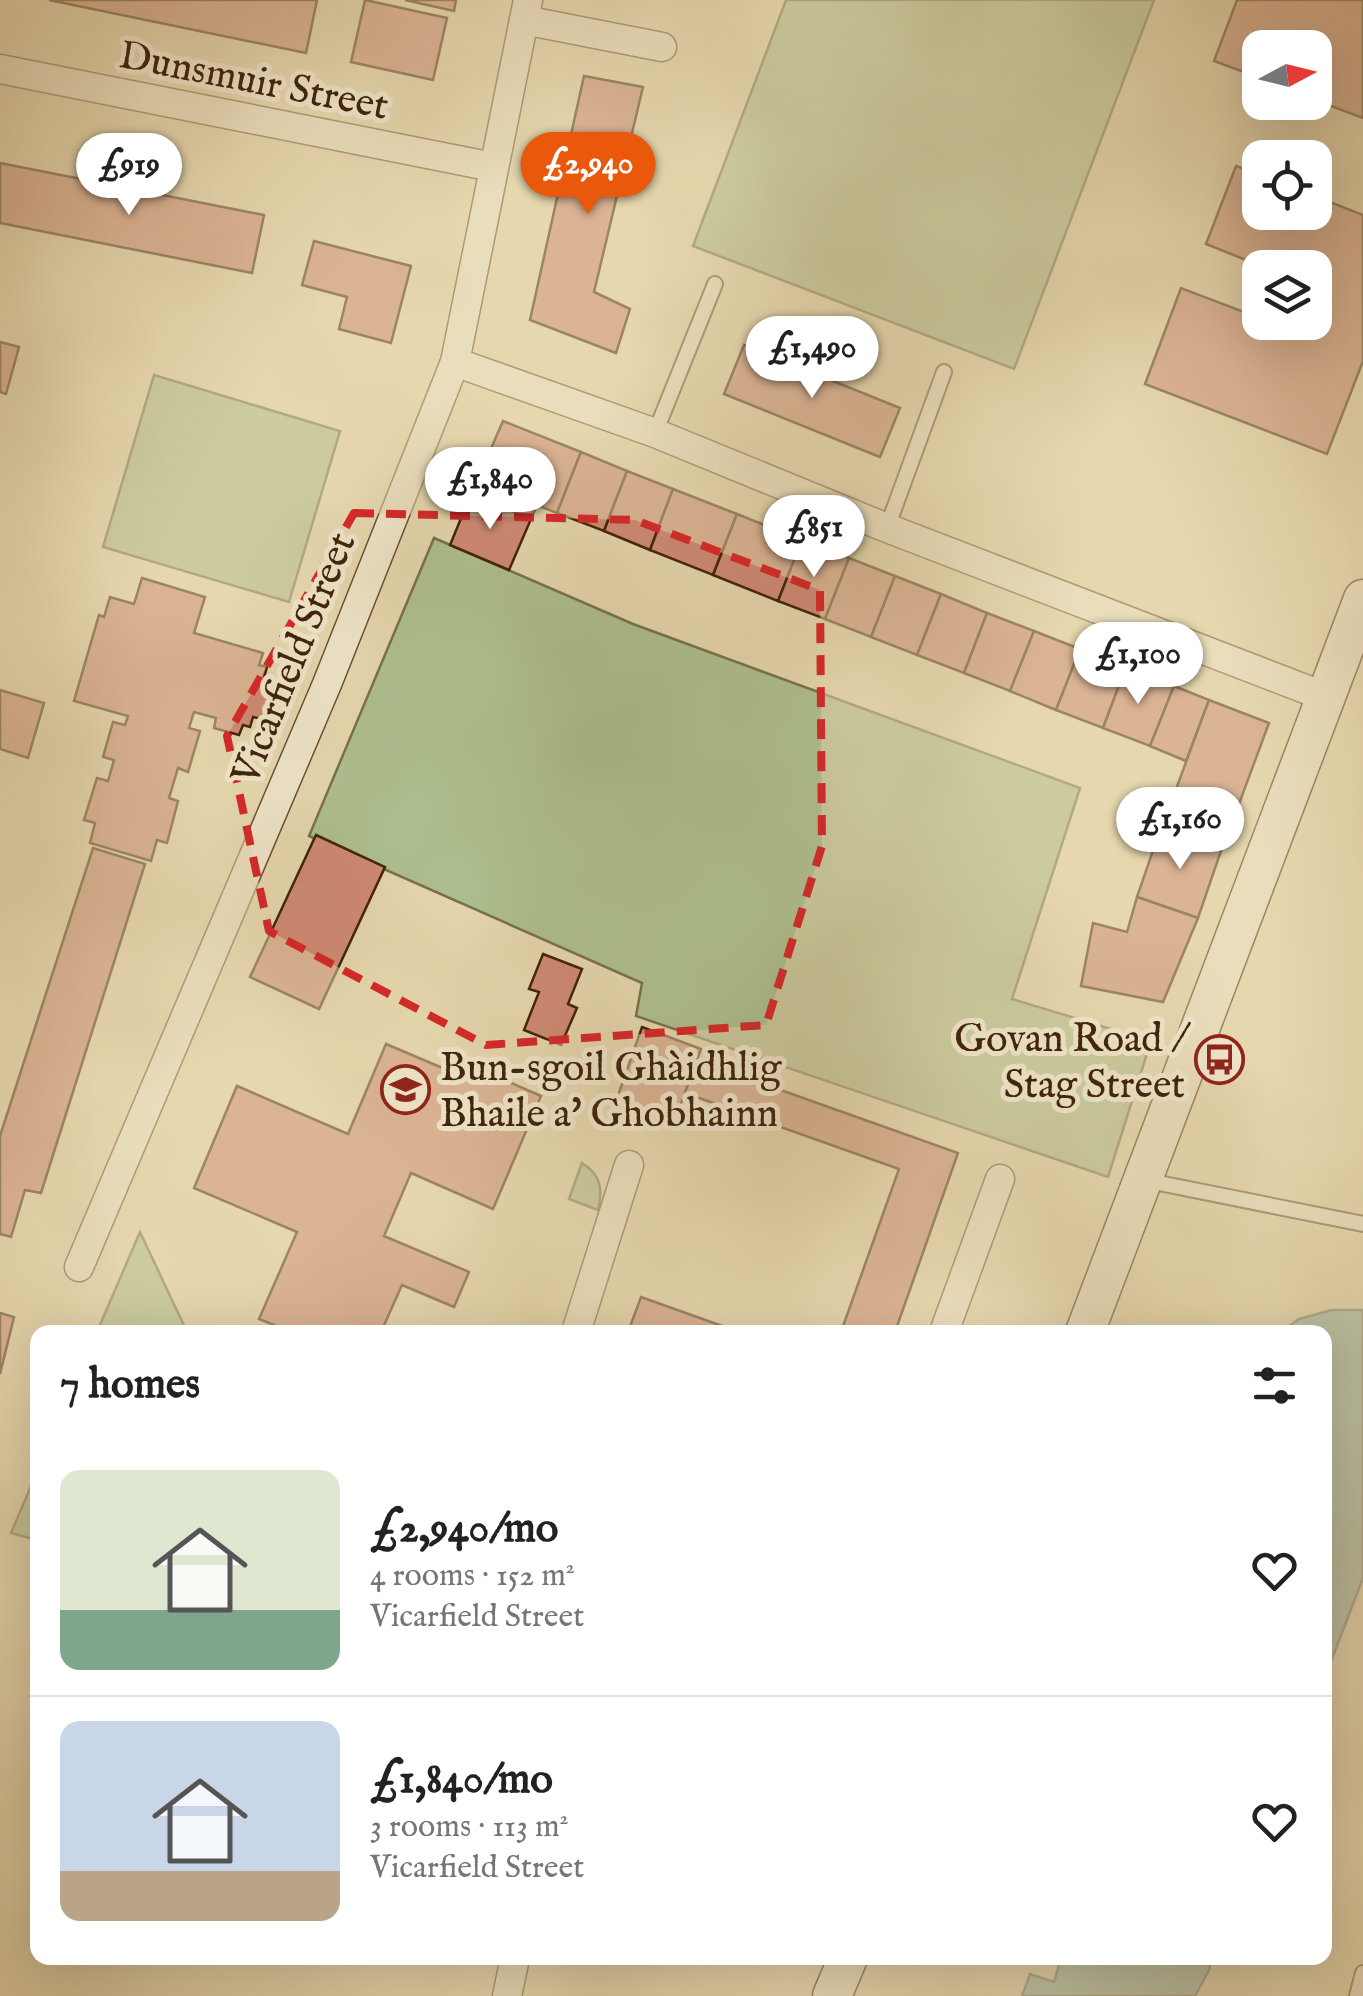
<!DOCTYPE html>
<meta charset="utf-8">
<style>
body{margin:0;font-family:"IM FELL English",serif;background:#f6f6f6;color:#222;height:100vh;display:flex;flex-direction:column;font-size:38px;white-space:nowrap}
*{box-sizing:border-box;margin:0}
p{font-size:32px;color:#767676}
.icon{flex:none;width:55px;height:55px;fill:none;stroke:currentColor;stroke-width:2;stroke-linecap:round;stroke-linejoin:round}
.map{position:relative;flex:1;overflow:hidden}
.side{position:absolute;left:30px;top:1325px;width:1302px;height:640px;display:flex;flex-direction:column;background:#fff;border-radius:20px;box-shadow:0 10px 40px #0002}
.side>*{flex:none}
.needle{width:65px;rotate:83deg}
.controls{position:absolute;left:1242px;top:30px;display:grid;gap:20px}
.controls a{display:grid;place-items:center;width:90px;height:90px;border-radius:20px;background:#fff;box-shadow:0 10px 40px #0002;font-size:50px}
.price{position:absolute;translate:-50% -85px;padding:0 22px;border-radius:35px;background:#fff;color:#222;font-size:32px;line-height:65px;filter:drop-shadow(0 2px 5px #0008)}
.price::after{content:'';position:absolute;left:50%;top:60px;width:30px;height:22px;margin-left:-15px;background:inherit;clip-path:polygon(0 0,100% 0,50% 100%)}
.price.active{background:#ea580c;color:#fff}
ul{padding:0;list-style:none}
li{display:flex;align-items:center;gap:30px;height:250px;padding:0 30px}
li+li{border-top:2px solid #e0e0e0}
li span{display:grid;place-items:center;flex:none;width:280px;height:200px;border-radius:20px;color:#555}
li>.icon{margin-inline-start:auto}
span .icon{width:120px;height:120px;fill:#fffc;stroke-width:1}
li b{font-size:42px}
h2{display:flex;justify-content:space-between;align-items:center;height:120px;padding:0 30px;font-size:42px}
.map>svg:first-child{display:block}
.green{fill:#aebf8f;stroke:#77724c;stroke-width:2.5}
.water{fill:#96b9ae;stroke:#747d6c;stroke-width:2.5}
.building{fill:#cf8a75;stroke:#402408;stroke-width:2.5}
.lines{fill:none;stroke-linecap:round;stroke-linejoin:round}
.lane-casing{stroke:#6a5132;stroke-width:18}
.street-casing{stroke:#6a5132;stroke-width:31}
.secondary-casing{stroke:#402408;stroke-width:41}
.lane{stroke:#efe5ca;stroke-width:14}
.street{stroke:#efe5ca;stroke-width:28}
.secondary{stroke:#efe5ca;stroke-width:38}
.marked{fill:none;stroke:#d62828;stroke-width:8;stroke-dasharray:20 12;stroke-linejoin:round}
.labels{text-anchor:middle;stroke-width:10;stroke-linejoin:round;paint-order:stroke}
.street-label{font-size:40px;fill:#402408;stroke:#efe5ca}
.poi-label{font-size:40px;fill:#402408;stroke:#efe5ca;text-anchor:end}
</style>
<div class="map">
<svg width="1363" height="1996" viewBox="0 0 1363 1996">
<rect width="100%" height="100%" fill="#e6d7ae"/>
<filter id="stains"><feTurbulence type="fractalNoise" baseFrequency=".002" numOctaves="4"/><feColorMatrix values="0 0 0 0 .2 0 0 0 0 .09 0 0 0 0 .02 0 0 0 .5 -.17"/></filter>
<radialGradient id="worn" r=".72"><stop offset=".6" stop-color="#630" stop-opacity="0"/><stop offset="1" stop-color="#630" stop-opacity=".3"/></radialGradient>
<g class="green">
<polygon points="786,0 1154,0 1014,369 693,246"/>
<polygon points="154,375 340,431 289,602 103,547"/>
<polygon points="434,538 633,624 1080,788 1012,999 1151,1041 1108,1177 636,1016 642,983 309,836"/>
<path d="M582 1163C601 1175 603 1189 598 1210L569 1199Z"/>
<polygon points="140,1232 187,1332 97,1332"/>
<polygon points="37,1472 37,1540 11,1533"/>
</g>
<g class="water">
<polygon points="1332,1310 1363,1310 1363,1578 1325,1677 1325,1332 1281,1332 1299,1319"/>
<polygon points="1061,1958 1212,1958 1209,1970 1195,1996 1022,1996 1030,1974 1054,1982"/>
</g>
<g class="building">
<polygon points="49,0 317,0 306,53"/>
<polygon points="365,0 447,18 433,80 351,62"/>
<polygon points="405,0 456,0 454,11"/>
<polygon points="1237,0 1363,0 1363,118 1315,100 1315,48 1260,48 1260,78 1214,61"/>
<polygon points="584,76 643,87 594,292 630,309 616,353 530,320"/>
<polygon points="0,163 264,215 252,273 0,223"/>
<polygon points="1236,166 1260,175 1260,212 1315,212 1315,196 1363,215 1363,361 1327,454 1145,384 1181,288 1260,318 1260,322 1272,322 1312,338 1330,292 1315,286 1315,268 1266,268 1206,244"/>
<polygon points="314,241 411,266 391,343 339,329 347,297 302,285"/>
<polygon points="0,342 19,347 6,394 0,392"/>
<polygon points="744,345 900,408 880,457 724,394"/>
<polygon points="503,421 581,452 557,513 537,505 531,519 471,494"/>
<polygon points="581,452 627,471 604,531 557,513"/>
<polygon points="627,471 673,489 650,550 604,531"/>
<polygon points="673,489 737,514 713,575 650,550"/>
<polygon points="471,494 531,519 509,570 450,545"/>
<polygon points="737,514 802,540 778,601 713,575"/>
<polygon points="802,540 849,558 825,619 778,601"/>
<polygon points="849,558 895,576 871,637 825,619"/>
<polygon points="895,576 941,594 917,655 871,637"/>
<polygon points="142,578 205,597 194,633 263,653 259,665 267,667 264,678 273,681 262,719 253,717 250,727 243,725 239,735 214,728 216,718 194,712 189,728 200,731 188,772 178,768 169,798 178,801 167,843 157,840 151,861 90,843 95,823 84,820 97,778 108,781 114,760 103,757 113,722 125,725 128,716 74,701 99,615 104,617 110,597 134,604"/>
<polygon points="941,594 987,613 964,673 917,655"/>
<polygon points="987,613 1034,631 1010,691 964,673"/>
<polygon points="1034,631 1080,649 1056,710 1010,691"/>
<polygon points="1080,649 1126,667 1103,728 1056,710"/>
<polygon points="1126,667 1174,686 1150,746 1103,728"/>
<polygon points="1174,686 1209,700 1186,761 1150,746"/>
<polygon points="0,690 44,703 28,758 0,749"/>
<polygon points="1209,700 1269,723 1229,831 1169,808"/>
<polygon points="1161,827 1222,848 1198,918 1137,897"/>
<polygon points="316,835 385,867 319,1009 250,977"/>
<polygon points="93,848 145,864 41,1193 25,1190 11,1237 0,1234 0,1136"/>
<polygon points="1137,897 1198,918 1163,1002 1081,986 1093,923 1127,932"/>
<polygon points="543,954 582,969 568,1004 577,1008 561,1045 524,1030 539,992 529,989"/>
<polygon points="642,1027 701,1049 672,1128 614,1107"/>
<polygon points="386,1044 445,1069 450,1056 541,1096 493,1209 411,1173 384,1236 469,1272 454,1307 402,1285 381,1332 291,1332 259,1319 297,1232 194,1188 237,1086 348,1134"/>
<polygon points="696,1060 958,1153 895,1332 841,1332 899,1169 685,1093"/>
<polygon points="641,1297 739,1332 628,1332"/>
<polygon points="0,1313 14,1317 0,1374"/>
</g>
<g class="lines">
<defs>
<g id="lane">
<polyline points="655,433 715,284"/>
<polyline points="887,528 944,372"/>
<polyline points="1144,1180 1363,1224"/>
<polyline points="1357,1996 1363,1973"/>
</g>
<g id="street">
<polyline points="524,20 662,47"/>
<polyline points="0,69 493,167"/>
<polyline points="455,362 655,433 887,528 1326,697"/>
<polyline points="79,1267 327,684 455,362 528,0"/>
<polyline points="576,1332 629,1165"/>
<polyline points="944,1332 1000,1179"/>
<polyline points="507,1996 515,1958"/>
</g>
<g id="secondary">
<polyline points="1085,1332 1363,599"/>
<polyline points="832,1996 848,1958"/>
</g>
</defs>
<use href="#lane" class="lane-casing"/>
<use href="#street" class="street-casing"/>
<use href="#secondary" class="secondary-casing"/>
<use href="#lane" class="lane"/>
<use href="#street" class="street"/>
<use href="#secondary" class="secondary"/>
</g>
<path d="M0 0H1363V1996H0ZM354 513 635 520 820 590 822 846 766 1025 486 1045 269 931 227 736Z" fill="#e6d7ae" fill-opacity=".55" fill-rule="evenodd"/>
<path class="marked" d="M354 513 635 520 820 590 822 846 766 1025 486 1045 269 931 227 736Z"/>
<defs>
<symbol id="bus-ring" viewBox="-11 -11 22 22"><circle r="9.5" fill="#efe5ca" stroke="#8f2418" stroke-width="1.5"/><path d="M-5-6H5V4H4V6H2V4H-2V6H-4V4H-5ZM-3.5-4V0h7V-4ZM-3.5 1.2v1.5H-2V1.2ZM2 1.2v1.5H3.5V1.2Z" fill="#8f2418"/></symbol>
<symbol id="school-ring" viewBox="-11 -11 22 22"><circle r="9.5" fill="#efe5ca" stroke="#8f2418" stroke-width="1.5"/><path d="M0-5L7-2L0 1L-7-2ZM-4 1L0 2.5L4 1V4Q0 6-4 4Z" fill="#8f2418"/></symbol>
</defs>
<g fill-rule="evenodd">
<use href="#bus-ring" x="1192" y="1032" width="55" height="55"/>
<use href="#school-ring" x="378" y="1062" width="55" height="55"/>
</g>
<g class="labels">
<g class="street-label">
<text transform="translate(254 79) rotate(11)" y="14">Dunsmuir Street</text>
<text transform="translate(292 658) rotate(-68)" y="14">Vicarfield Street</text>
</g>
<g class="poi-label">
<text x="1185" y="1051">Govan Road /<tspan x="1185" dy="46">Stag Street</tspan></text>
<text x="440" y="1080" text-anchor="start">Bun-sgoil Ghàidhlig<tspan x="440" dy="46">Bhaile a' Ghobhainn</tspan></text>
</g>
</g>
<rect width="100%" height="100%" filter="url(#stains)"/>
<rect width="100%" height="100%" fill="url(#worn)"/>
</svg>
<div class="controls">
<a><svg class="needle" viewBox="-14 -14 28 28"><path d="M0-13l5 13h-10z" fill="#e53935"/><path d="M0 13l5-13h-10z" fill="#767676"/></svg></a>
<a><svg class="icon" aria-label="locate" viewBox="0 0 24 24"><circle cx="12" cy="12" r="6"/><path d="M12 2v4M12 18v4M2 12h4M18 12h4"/></svg></a>
<a><svg class="icon" aria-label="layers" viewBox="0 0 24 24"><path d="M12 4l9 5-9 5-9-5zM3 14l9 5 9-5"/></svg></a>
</div>
<b class="price active" style="left:588px;top:217px">£2,940</b>
<b class="price" style="left:129px;top:218px">£919</b>
<b class="price" style="left:812px;top:401px">£1,490</b>
<b class="price" style="left:490px;top:532px">£1,840</b>
<b class="price" style="left:814px;top:580px">£851</b>
<b class="price" style="left:1138px;top:707px">£1,100</b>
<b class="price" style="left:1180px;top:872px">£1,160</b>
<section class="side">
<h2>7 homes<svg class="icon" aria-label="filters" viewBox="0 0 24 24"><path d="M4 7h16M4 17h16"/><circle cx="9" cy="7" r="2"/><circle cx="15" cy="17" r="2"/></svg></h2>
<ul>
<li><span style="background:linear-gradient(#dfe7d0 70%,#7fa58c 0)"><svg class="icon" aria-label="home" viewBox="0 0 24 24"><path d="M3 11l9-7 9 7M6 9v11h12V9"/></svg></span><div><b>£2,940/mo</b><p>4 rooms · 152 m²</p><p>Vicarfield Street</p></div><svg class="icon" aria-label="heart" viewBox="0 0 24 24"><path d="M12 20l-8-8c-3-5 5-10 8-4 3-6 11-1 8 4z"/></svg></li>
<li><span style="background:linear-gradient(#c9d6e8 75%,#b9a48a 0)"><svg class="icon" aria-label="home" viewBox="0 0 24 24"><path d="M3 11l9-7 9 7M6 9v11h12V9"/></svg></span><div><b>£1,840/mo</b><p>3 rooms · 113 m²</p><p>Vicarfield Street</p></div><svg class="icon" aria-label="heart" viewBox="0 0 24 24"><path d="M12 20l-8-8c-3-5 5-10 8-4 3-6 11-1 8 4z"/></svg></li>
</ul>
</section>
</div>
